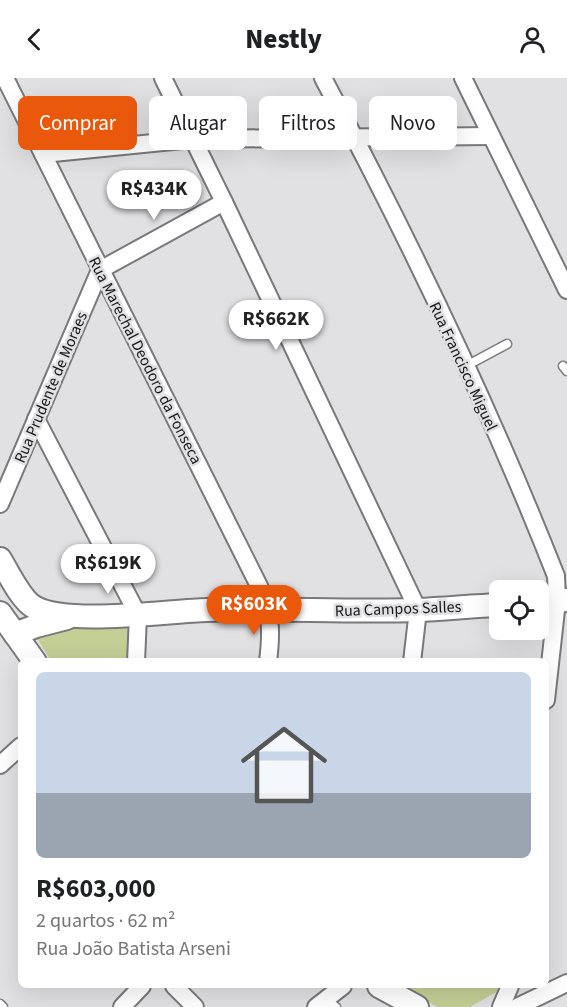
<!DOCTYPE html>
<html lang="pt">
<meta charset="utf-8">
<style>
body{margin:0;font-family:"Source Sans 3",sans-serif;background:#f2f2f2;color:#202124;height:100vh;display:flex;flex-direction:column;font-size:22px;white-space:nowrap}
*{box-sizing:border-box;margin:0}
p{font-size:20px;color:#757577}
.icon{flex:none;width:33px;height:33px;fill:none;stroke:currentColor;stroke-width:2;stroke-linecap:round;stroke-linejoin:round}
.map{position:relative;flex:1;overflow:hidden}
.sheet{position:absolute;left:18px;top:580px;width:531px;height:330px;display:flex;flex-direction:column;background:#fff;border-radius:9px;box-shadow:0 6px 24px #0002}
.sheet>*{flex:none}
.hud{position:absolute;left:18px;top:18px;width:531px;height:54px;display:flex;gap:12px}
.buttons{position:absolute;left:489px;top:502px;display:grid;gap:12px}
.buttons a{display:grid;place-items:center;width:60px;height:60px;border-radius:9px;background:#fff;box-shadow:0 6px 24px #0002;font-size:30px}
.price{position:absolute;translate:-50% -51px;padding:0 14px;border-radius:21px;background:#fff;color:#222;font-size:20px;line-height:39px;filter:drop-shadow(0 2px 3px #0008)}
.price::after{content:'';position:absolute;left:50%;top:36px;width:18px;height:14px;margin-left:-9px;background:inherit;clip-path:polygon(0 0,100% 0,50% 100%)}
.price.selected{background:#ea580c;color:#fff}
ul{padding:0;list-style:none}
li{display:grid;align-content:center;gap:12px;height:318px;padding:0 18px}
li span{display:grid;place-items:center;height:186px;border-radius:9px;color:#555}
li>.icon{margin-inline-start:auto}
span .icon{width:108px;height:108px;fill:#fffc;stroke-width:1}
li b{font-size:26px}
.pill{padding:0 21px;border-radius:9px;background:#fff;box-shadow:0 6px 24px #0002;font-size:21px;line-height:54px}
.pill.selected{background:#ea580c;color:#fff}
header{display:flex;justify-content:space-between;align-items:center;height:78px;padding:0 18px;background:#fff;font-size:27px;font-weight:800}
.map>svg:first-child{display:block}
.green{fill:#c4cf96}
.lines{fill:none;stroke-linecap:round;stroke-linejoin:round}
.service-casing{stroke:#79797b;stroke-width:11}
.minor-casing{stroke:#79797b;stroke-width:20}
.secondary-casing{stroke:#79797b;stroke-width:26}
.service{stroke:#fff;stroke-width:8}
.minor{stroke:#fff;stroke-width:16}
.secondary{stroke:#fff;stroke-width:22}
.labels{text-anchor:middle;stroke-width:5;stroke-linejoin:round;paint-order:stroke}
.street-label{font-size:16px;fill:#171717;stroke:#e1e0e3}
</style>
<header><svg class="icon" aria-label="back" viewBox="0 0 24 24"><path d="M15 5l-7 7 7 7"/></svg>Nestly<svg class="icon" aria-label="person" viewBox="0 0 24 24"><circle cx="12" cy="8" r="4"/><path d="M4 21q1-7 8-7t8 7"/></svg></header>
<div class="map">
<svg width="567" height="929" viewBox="0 0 567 929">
<rect width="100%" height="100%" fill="#e1e0e3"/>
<g class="green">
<polygon points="83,540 129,545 127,583 51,583 35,557"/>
<polygon points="401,908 501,908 500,912 470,929 437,929"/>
</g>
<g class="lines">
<defs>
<g id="service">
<polyline points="466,288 507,266"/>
<polyline points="563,288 567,293"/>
<polyline points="326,921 336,929"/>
<polyline points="0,926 3,929"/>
</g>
<g id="minor">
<path d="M5 0 259 508C271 538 272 551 268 584"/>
<polyline points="163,0 224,124 418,532 412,584"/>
<path d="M323 0C409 161 489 328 556 498L557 523 546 622"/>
<polyline points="463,0 567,212"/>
<polyline points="43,76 193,61 491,58"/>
<polyline points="100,192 224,124"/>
<polyline points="36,341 138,537 136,584"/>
<polyline points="0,426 100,192"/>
<polyline points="0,687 21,668"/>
<polyline points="174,908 195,929"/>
<polyline points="122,929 142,908"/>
<polyline points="316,929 343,908"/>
<polyline points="501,929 510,908"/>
<polyline points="517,929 567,905"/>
</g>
<g id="secondary">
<path d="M0 481C8 494 21 522 34 529 67 548 167 533 207 532 277 530 347 534 417 532 445 531 472 528 500 527"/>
<polyline points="538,524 567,522"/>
<polyline points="0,535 35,584"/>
<polyline points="15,556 36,548 67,540"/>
<polyline points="379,908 417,929"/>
</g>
</defs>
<use href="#service" class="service-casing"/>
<use href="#minor" class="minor-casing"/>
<use href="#secondary" class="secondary-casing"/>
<use href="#service" class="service"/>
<use href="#minor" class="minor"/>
<use href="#secondary" class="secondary"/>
</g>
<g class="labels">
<g class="street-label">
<text transform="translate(146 282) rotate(63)" y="6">Rua Marechal Deodoro da Fonseca</text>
<text transform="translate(464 288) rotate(65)" y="6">Rua Francisco Miguel</text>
<text transform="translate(50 309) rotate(-67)" y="6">Rua Prudente de Moraes</text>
<text transform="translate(398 530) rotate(-2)" y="6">Rua Campos Salles</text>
</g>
</g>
</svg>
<div class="buttons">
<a><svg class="icon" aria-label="locate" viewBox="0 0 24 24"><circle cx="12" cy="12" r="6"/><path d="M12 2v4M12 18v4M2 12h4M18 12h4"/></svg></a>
</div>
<b class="price" style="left:154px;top:143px">R$434K</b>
<b class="price" style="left:276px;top:273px">R$662K</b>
<b class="price" style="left:108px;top:517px">R$619K</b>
<b class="price selected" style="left:254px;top:558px">R$603K</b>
<div class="hud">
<a class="pill selected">Comprar</a>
<a class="pill">Alugar</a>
<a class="pill">Filtros</a>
<a class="pill">Novo</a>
</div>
<section class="sheet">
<ul>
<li><span style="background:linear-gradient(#c9d6e8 65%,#9aa5b1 0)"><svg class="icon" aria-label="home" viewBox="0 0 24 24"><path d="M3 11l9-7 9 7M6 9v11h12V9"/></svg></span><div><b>R$603,000</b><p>2 quartos · 62 m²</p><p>Rua João Batista Arseni</p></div></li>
</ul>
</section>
</div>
